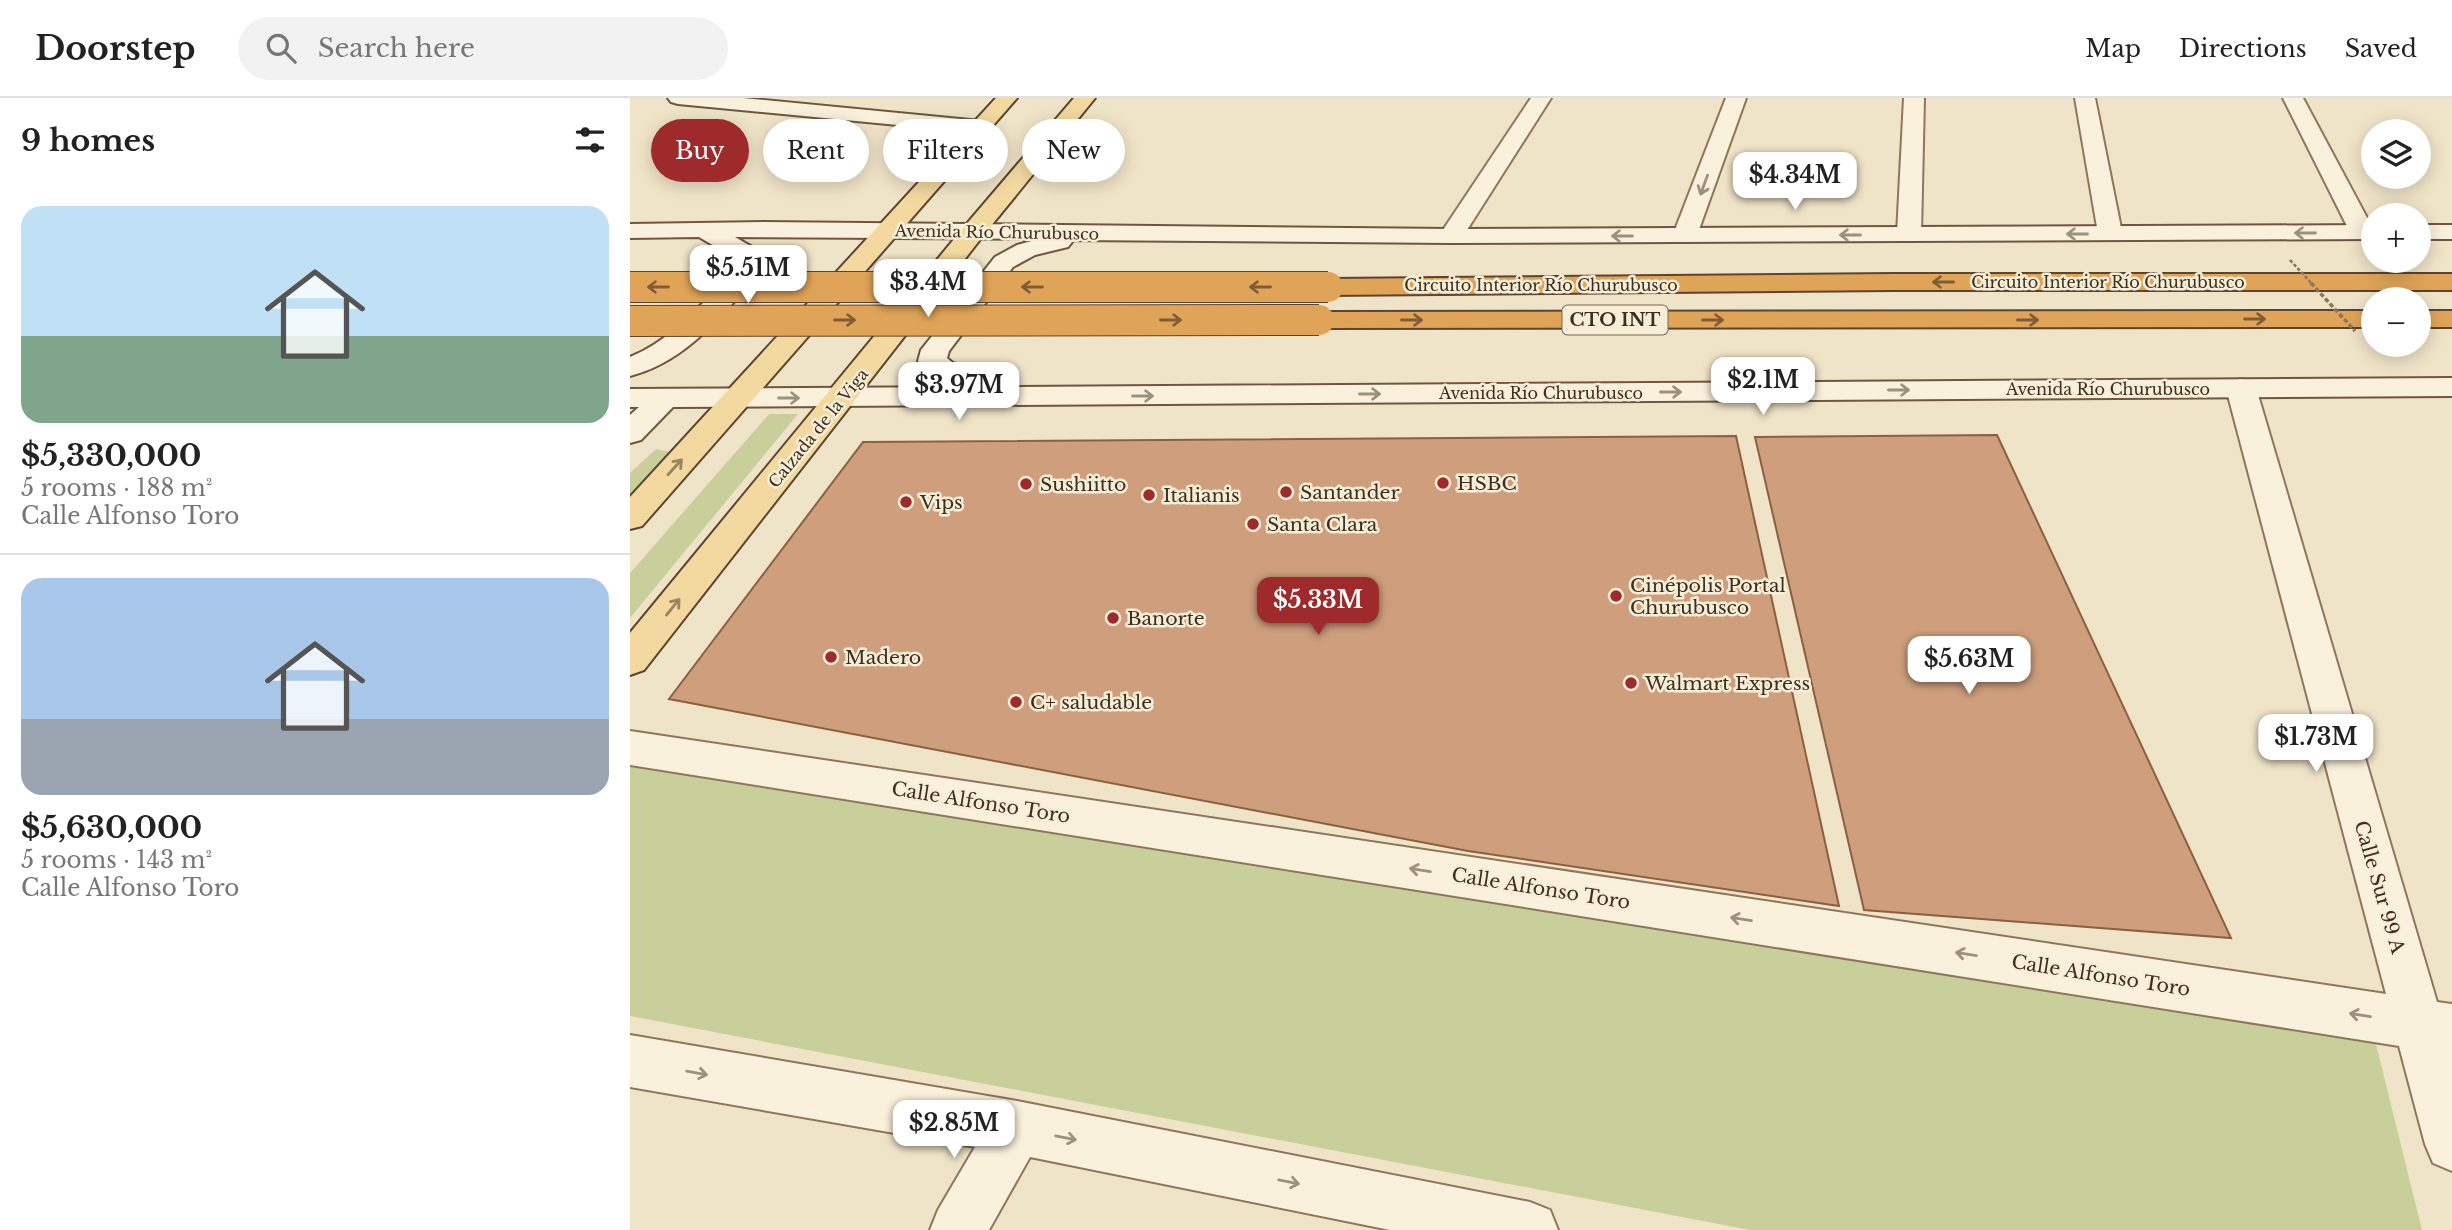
<!DOCTYPE html>
<meta charset="utf-8">
<style>
body{margin:0;font-family:"Libre Baskerville",serif;background:#f2f2f2;color:#222;height:100vh;display:flex;flex-direction:column;font-size:26px;white-space:nowrap}
*{box-sizing:border-box;margin:0}
p{font-size:23px;color:#767676}
.icon{flex:none;width:38px;height:38px;fill:none;stroke:currentColor;stroke-width:2;stroke-linecap:round;stroke-linejoin:round}
.map{position:relative;flex:1;overflow:hidden}
.details{display:flex;flex-direction:column;background:#fff;width:630px}
.details>*{flex:none}
.banner{position:absolute;left:21px;top:21px;width:665px;height:63px;display:flex;gap:14px}
.controls{position:absolute;left:1731px;top:21px;display:grid;gap:14px}
.controls a{display:grid;place-items:center;width:70px;height:70px;border-radius:50%;background:#fff;box-shadow:0 4px 18px #0003;font-size:35px}
.price{position:absolute;translate:-50% -60px;padding:0 16px;border-radius:14px;background:#fff;color:#222;font-size:23px;line-height:46px;filter:drop-shadow(0 2px 4px #0008)}
.price::after{content:'';position:absolute;left:50%;top:42px;width:21px;height:16px;margin-left:-10px;background:inherit;clip-path:polygon(0 0,100% 0,50% 100%)}
.price.on{background:#9e2a2b;color:#fff}
ul{padding:0;list-style:none}
li{display:grid;align-content:center;gap:14px;height:371px;padding:0 21px}
li+li{border-top:2px solid #e0e0e0}
li span{display:grid;place-items:center;height:217px;border-radius:21px;color:#555}
li>.icon{margin-inline-start:auto}
span .icon{width:126px;height:126px;fill:#fffc;stroke-width:1}
li b{font-size:30px}
h2{display:flex;justify-content:space-between;align-items:center;height:84px;padding:0 21px;font-size:30px}
.chip{padding:0 24px;border-radius:32px;background:#fff;box-shadow:0 4px 18px #0003;font-size:24px;line-height:63px}
.chip.on{background:#9e2a2b;color:#fff}
header{display:flex;align-items:center;gap:42px;box-sizing:border-box;height:98px;padding:0 35px;background:#fff;border-bottom:2px solid #e0e0e0}
header strong{font-size:33px}
nav{display:flex;gap:38px;margin-inline-start:auto;font-size:24px}
.search{width:490px;height:63px;background:#f2f2f2;display:flex;align-items:center;gap:18px;box-sizing:border-box;padding:0 24px;border-radius:38px;color:#767676;font-size:26px}
main{display:flex;flex:1;min-height:0}
.map>svg:first-child{display:block}
.green{fill:#c9cf9b}
.building{fill:#cf9f7d;stroke:#8d5f41;stroke-width:2}
.lines{fill:none;stroke-linecap:round;stroke-linejoin:round}
.street-casing{stroke:#8d765c;stroke-width:4}
.secondary-casing{stroke:#6f573f;stroke-width:4}
.primary-casing{stroke:#5b4430;stroke-width:4}
.highway-casing{stroke:#5b4430;stroke-width:4}
.street{fill:#faf1dc;fill-rule:evenodd}
.secondary{fill:#faf1dc;fill-rule:evenodd}
.primary{fill:#f3d9a0;fill-rule:evenodd}
.highway{fill:#e0a458;fill-rule:evenodd}
.highway-bridge-casing{stroke:#5b4430;stroke-width:32;stroke-linecap:butt}
.path-bridge-far1{stroke:#8d765c;stroke-width:2.5;stroke-dasharray:3.5 2;stroke-linecap:butt}
.path-bridge{stroke:#8d765c;stroke-width:3.5;stroke-dasharray:4.5 2.5;stroke-linecap:butt}
.highway-bridge{stroke:#e0a458;stroke-width:30}
.oneway{stroke:#9c907e}
.oneway2{stroke:#7e5d36}
.oneway3{stroke:#988460}
.poi-dot{fill:#9e2a2b;stroke:#f7eed8;stroke-width:2.5}
.labels{text-anchor:middle;stroke-width:5;stroke-linejoin:round;paint-order:stroke}
.far-street-label{font-size:16px;fill:#3d2e20;stroke:#f7eed8}
.shield{fill:#f7eed8;stroke:#756857;stroke-width:2}
.shield-label{font-size:18px;font-weight:bold;fill:#3d2e20}
.poi-label{font-size:19px;fill:#3d2e20;stroke:#f7eed8;text-anchor:start}
.street-label{font-size:19px;fill:#3d2e20;stroke:#f7eed8}
</style>
<header>
<strong>Doorstep</strong>
<div class="search"><svg class="icon" aria-label="search" viewBox="0 0 24 24"><circle cx="10" cy="10" r="6"/><path d="M15 15l6 6"/></svg>Search here</div>
<nav><a>Map</a><a>Directions</a><a>Saved</a></nav>
</header>
<main>
<section class="details">
<h2>9 homes<svg class="icon" aria-label="filters" viewBox="0 0 24 24"><path d="M4 7h16M4 17h16"/><circle cx="9" cy="7" r="2"/><circle cx="15" cy="17" r="2"/></svg></h2>
<ul>
<li><span style="background:linear-gradient(#bfe0f5 60%,#7fa58c 0)"><svg class="icon" aria-label="home" viewBox="0 0 24 24"><path d="M3 11l9-7 9 7M6 9v11h12V9"/></svg></span><div><b>$5,330,000</b><p>5 rooms · 188 m²</p><p>Calle Alfonso Toro</p></div></li>
<li><span style="background:linear-gradient(#a9c7e8 65%,#9aa5b1 0)"><svg class="icon" aria-label="home" viewBox="0 0 24 24"><path d="M3 11l9-7 9 7M6 9v11h12V9"/></svg></span><div><b>$5,630,000</b><p>5 rooms · 143 m²</p><p>Calle Alfonso Toro</p></div></li>
</ul>
</section>
<div class="map">
<svg width="1822" height="1132" viewBox="0 0 1822 1132">
<rect width="100%" height="100%" fill="#f0e4c8"/>
<g class="green">
<polygon points="139,316 168,316 0,520 0,475"/>
<polygon points="26,351 40,354 0,397 0,375"/>
<polygon points="0,665 1744,938 1792,1132 1120,1132 0,918"/>
</g>
<g class="building">
<polygon points="1367,337 1601,840 1234,812 1125,339"/>
<polygon points="1106,338 1209,808 838,753 39,601 233,344"/>
</g>
<g class="lines">
<defs>
<g id="street">
<polygon points="901,0 921,0 830,143 821,145 812,143 809,138"/>
<polygon points="1096,0 1116,0 1067,137 1064,142 1055,144 1046,142 1043,137"/>
<polygon points="1274,0 1294,0 1291,136 1288,141 1279,143 1270,141 1267,136"/>
<polygon points="1445,0 1465,0 1492,135 1489,140 1480,142 1471,140 1468,135"/>
<polygon points="1653,0 1673,0 1743,131 1741,139 1732,141 1723,139 1720,134"/>
<polygon points="1611,281 1622,284 1626,290 1807,904 1822,906 1822,1073 1803,1065 1795,1046 1769,948 0,667 0,633 1756,896 1596,290 1600,284"/>
<polygon points="0,937 387,1003 900,1104 920,1112 928,1132 760,1132 400,1059 359,1132 300,1132 308,1112 345,1049 0,989"/>
</g>
<g id="secondary">
<polygon points="38,0 113,0 351,23 359,24 362,29 359,34 351,35 48,6 41,4"/>
<path d="M134 124 821 131 1743 127V141L821 145 440 142 442 144 438 149 405 157 383 169 319 253 317 260 323 265 376 281 380 289 1822 280V298L43 309 11 342 0 345V317L9 309H0V291L341 289 303 277 288 263 291 252 365 159 387 147 409 141 105 139 129 153 135 169 131 174C92 216 58 263 0 278V259C45 241 75 201 109 168L108 162 69 139 0 140V126Z"/>
<rect x="1788" y="127" width="34" height="14"/>
</g>
<g id="primary">
<polygon points="366,0 387,0 12,428 0,431 0,399"/>
<polygon points="444,0 465,0 352,139 14,572 0,577 0,535 334,129"/>
</g>
<g id="highway">
<polygon points="1264,176 1822,176 1822,192 1264,192 698,197 689,195 685,189 689,183 698,181"/>
<polygon points="1743,213 1743,229 689,230 679,228 675,222 679,216 689,214"/>
<rect x="1788" y="213" width="34" height="16"/>
</g>
</defs>
<use href="#street" class="street-casing"/>
<use href="#secondary" class="secondary-casing"/>
<use href="#primary" class="primary-casing"/>
<use href="#highway" class="highway-casing"/>
<use href="#street" class="street"/>
<use href="#secondary" class="secondary"/>
<use href="#primary" class="primary"/>
<use href="#highway" class="highway"/>
<defs>
<g id="highway-bridge">
<polyline points="0,189 698,189"/>
<polyline points="0,223 689,222"/>
</g>
</defs>
<use href="#highway-bridge" class="highway-bridge-casing"/>
<polyline class="path-bridge-far1" points="1660,162 1683,187"/>
<polyline class="path-bridge" points="1681,185 1725,233"/>
<use href="#highway-bridge" class="highway-bridge"/>
</g>
<defs><path id="oneway-shaft" d="M-6 0H5M1.5-3L5.5 0L1.5 3" fill="none" stroke-width="1.6" stroke-linecap="round" stroke-linejoin="round" transform="scale(1.75)"/></defs>
<g class="oneway">
<use href="#oneway-shaft" transform="translate(1074 87) rotate(110)"/>
<use href="#oneway-shaft" transform="translate(1675 135) rotate(180)"/>
<use href="#oneway-shaft" transform="translate(1447 136) rotate(180)"/>
<use href="#oneway-shaft" transform="translate(1220 137) rotate(180)"/>
<use href="#oneway-shaft" transform="translate(992 138) rotate(180)"/>
<use href="#oneway-shaft" transform="translate(1269 292)"/>
<use href="#oneway-shaft" transform="translate(1041 294)"/>
<use href="#oneway-shaft" transform="translate(740 296)"/>
<use href="#oneway-shaft" transform="translate(513 298)"/>
<use href="#oneway-shaft" transform="translate(159 300)"/>
<use href="#oneway-shaft" transform="translate(790 772) rotate(-171)"/>
<use href="#oneway-shaft" transform="translate(1111 821) rotate(-171)"/>
<use href="#oneway-shaft" transform="translate(1336 856) rotate(-171)"/>
<use href="#oneway-shaft" transform="translate(1730 917) rotate(-171)"/>
<use href="#oneway-shaft" transform="translate(67 975) rotate(10)"/>
<use href="#oneway-shaft" transform="translate(436 1040) rotate(11)"/>
<use href="#oneway-shaft" transform="translate(659 1084) rotate(11)"/>
</g>
<g class="oneway2">
<use href="#oneway-shaft" transform="translate(1313 184) rotate(180)"/>
<use href="#oneway-shaft" transform="translate(28 189) rotate(-180)"/>
<use href="#oneway-shaft" transform="translate(402 189) rotate(-180)"/>
<use href="#oneway-shaft" transform="translate(630 189) rotate(-180)"/>
<use href="#oneway-shaft" transform="translate(1625 221)"/>
<use href="#oneway-shaft" transform="translate(215 222)"/>
<use href="#oneway-shaft" transform="translate(541 222)"/>
<use href="#oneway-shaft" transform="translate(782 222)"/>
<use href="#oneway-shaft" transform="translate(1083 222)"/>
<use href="#oneway-shaft" transform="translate(1398 222)"/>
</g>
<g class="oneway3">
<use href="#oneway-shaft" transform="translate(45 369) rotate(-48)"/>
<use href="#oneway-shaft" transform="translate(43 509) rotate(-51)"/>
</g>
<g class="poi-dot">
<circle cx="813" cy="385" r="7"/>
<circle cx="396" cy="386" r="7"/>
<circle cx="656" cy="394" r="7"/>
<circle cx="519" cy="397" r="7"/>
<circle cx="276" cy="404" r="7"/>
<circle cx="623" cy="426" r="7"/>
<circle cx="986" cy="498" r="7"/>
<circle cx="483" cy="520" r="7"/>
<circle cx="201" cy="559" r="7"/>
<circle cx="1001" cy="585" r="7"/>
<circle cx="386" cy="604" r="7"/>
</g>
<g class="labels">
<g class="far-street-label">
<text transform="translate(367 134) rotate(1)" y="6">Avenida Río Churubusco</text>
<text x="1478" y="190">Circuito Interior Río Churubusco</text>
<text x="911" y="193">Circuito Interior Río Churubusco</text>
<text x="1478" y="297">Avenida Río Churubusco</text>
<text x="911" y="301">Avenida Río Churubusco</text>
<text transform="translate(188 330) rotate(-51)" y="6">Calzada de la Viga</text>
</g>
<rect class="shield" x="932.5" y="207.5" width="105" height="29" rx="5"/>
<g class="shield-label">
<text x="985" y="228">CTO INT</text>
</g>
<g class="poi-label">
<text x="827" y="392">HSBC</text>
<text x="410" y="393">Sushiitto</text>
<text x="670" y="401">Santander</text>
<text x="533" y="404">Italianis</text>
<text x="290" y="411">Vips</text>
<text x="637" y="433">Santa Clara</text>
<text x="1000" y="494">Cinépolis Portal<tspan x="1000" dy="22">Churubusco</tspan></text>
<text x="497" y="527">Banorte</text>
<text x="215" y="566">Madero</text>
<text x="1015" y="592">Walmart Express</text>
<text x="400" y="611">C+ saludable</text>
</g>
<g class="street-label">
<text transform="translate(351 704) rotate(9)" y="7">Calle Alfonso Toro</text>
<text transform="translate(1750 789) rotate(74)" y="7">Calle Sur 99 A</text>
<text transform="translate(911 790) rotate(9)" y="7">Calle Alfonso Toro</text>
<text transform="translate(1471 877) rotate(9)" y="7">Calle Alfonso Toro</text>
</g>
</g>
</svg>
<div class="controls">
<a><svg class="icon" aria-label="layers" viewBox="0 0 24 24"><path d="M12 4l9 5-9 5-9-5zM3 14l9 5 9-5"/></svg></a>
<a>+</a>
<a>−</a>
</div>
<b class="price" style="left:1165px;top:114px">$4.34M</b>
<b class="price" style="left:118px;top:207px">$5.51M</b>
<b class="price" style="left:298px;top:221px">$3.4M</b>
<b class="price" style="left:1133px;top:319px">$2.1M</b>
<b class="price" style="left:329px;top:324px">$3.97M</b>
<b class="price on" style="left:688px;top:539px">$5.33M</b>
<b class="price" style="left:1339px;top:598px">$5.63M</b>
<b class="price" style="left:1686px;top:676px">$1.73M</b>
<b class="price" style="left:324px;top:1062px">$2.85M</b>
<div class="banner">
<a class="chip on">Buy</a>
<a class="chip">Rent</a>
<a class="chip">Filters</a>
<a class="chip">New</a>
</div>
</div>
</main>
